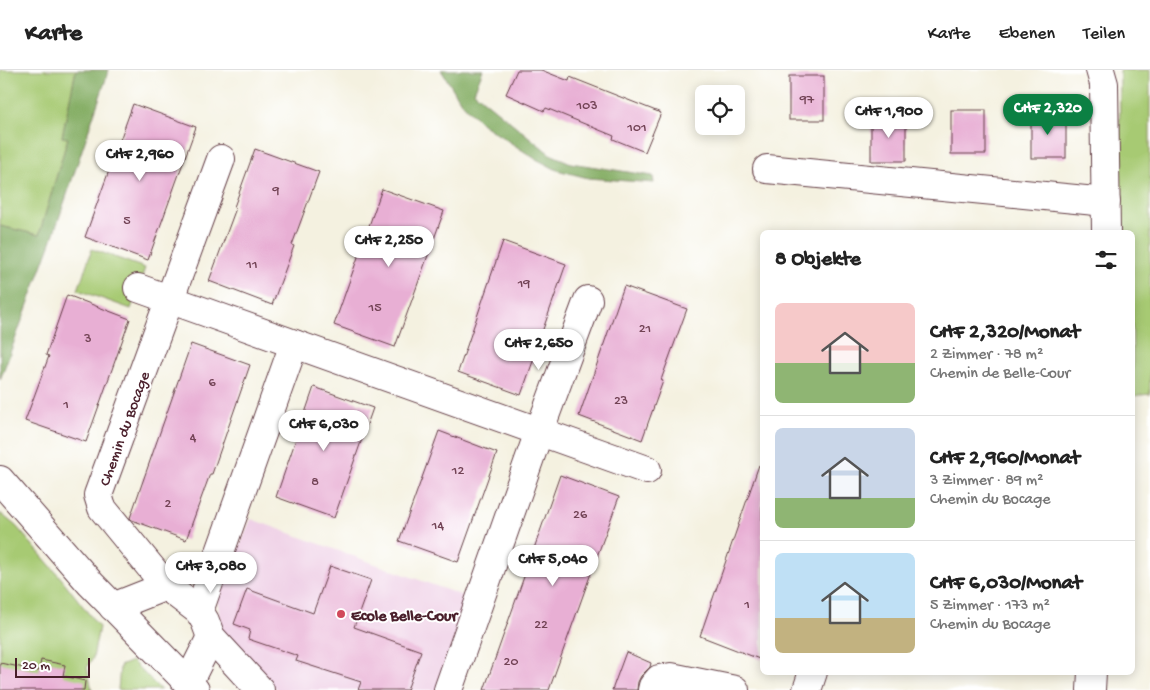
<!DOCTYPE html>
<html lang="de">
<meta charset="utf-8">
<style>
body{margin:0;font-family:"Gochi Hand",sans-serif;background:#f2f2f2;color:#222;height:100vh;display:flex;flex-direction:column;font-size:19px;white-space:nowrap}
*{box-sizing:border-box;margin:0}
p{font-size:16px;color:#767676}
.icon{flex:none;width:28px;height:28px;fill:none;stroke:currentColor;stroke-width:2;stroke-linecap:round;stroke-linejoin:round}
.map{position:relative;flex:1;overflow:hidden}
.drawer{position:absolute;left:760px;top:160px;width:375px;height:445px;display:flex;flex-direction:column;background:#fff;border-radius:8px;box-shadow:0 2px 12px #0003}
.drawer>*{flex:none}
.fabs{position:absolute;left:695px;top:15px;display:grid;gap:10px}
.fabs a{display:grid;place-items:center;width:50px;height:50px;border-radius:8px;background:#fff;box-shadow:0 2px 12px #0003;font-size:25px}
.scale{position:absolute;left:15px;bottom:12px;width:75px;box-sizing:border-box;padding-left:5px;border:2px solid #4a1f2b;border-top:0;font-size:14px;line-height:18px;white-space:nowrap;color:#4a1f2b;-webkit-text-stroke:4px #fff;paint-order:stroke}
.price{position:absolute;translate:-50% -42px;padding:0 11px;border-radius:18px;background:#fff;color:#222;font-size:16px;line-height:32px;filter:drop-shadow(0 1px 2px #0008)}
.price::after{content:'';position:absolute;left:50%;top:30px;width:15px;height:11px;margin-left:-8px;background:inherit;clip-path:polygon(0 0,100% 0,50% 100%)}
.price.current{background:#0b8043;color:#fff}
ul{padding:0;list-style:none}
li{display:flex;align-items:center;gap:15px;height:125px;padding:0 15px}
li+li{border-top:1px solid #e0e0e0}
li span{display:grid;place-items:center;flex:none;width:140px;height:100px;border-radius:8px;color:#555}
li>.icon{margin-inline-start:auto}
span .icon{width:60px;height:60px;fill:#fffc;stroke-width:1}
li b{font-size:21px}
h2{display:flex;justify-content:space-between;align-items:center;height:60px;padding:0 15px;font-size:21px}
header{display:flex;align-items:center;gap:30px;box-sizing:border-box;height:70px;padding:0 25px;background:#fff;border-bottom:1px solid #e0e0e0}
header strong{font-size:24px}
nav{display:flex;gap:28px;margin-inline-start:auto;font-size:18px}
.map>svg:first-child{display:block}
.built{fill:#efd0e6}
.green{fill:#a7ca73;stroke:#78744f}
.forest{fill:#85ae65;stroke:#686648}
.building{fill:#e8afd4}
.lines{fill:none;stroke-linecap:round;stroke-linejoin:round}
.minor-casing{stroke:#643e46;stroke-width:30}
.minor{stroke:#fff;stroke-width:28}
.poi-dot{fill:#d1495b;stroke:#fff;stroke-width:2}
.labels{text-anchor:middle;stroke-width:4;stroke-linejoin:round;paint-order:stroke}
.number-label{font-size:14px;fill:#724355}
.street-label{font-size:16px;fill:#4a1f2b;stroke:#fff}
.poi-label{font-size:16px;font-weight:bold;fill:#4a1f2b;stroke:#fff;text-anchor:start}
</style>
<header>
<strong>Karte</strong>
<nav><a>Karte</a><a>Ebenen</a><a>Teilen</a></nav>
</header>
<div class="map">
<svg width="1150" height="620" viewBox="0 0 1150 620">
<rect width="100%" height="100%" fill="#fff"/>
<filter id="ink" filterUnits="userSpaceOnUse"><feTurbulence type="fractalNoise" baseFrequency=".02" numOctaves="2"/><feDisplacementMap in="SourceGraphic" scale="10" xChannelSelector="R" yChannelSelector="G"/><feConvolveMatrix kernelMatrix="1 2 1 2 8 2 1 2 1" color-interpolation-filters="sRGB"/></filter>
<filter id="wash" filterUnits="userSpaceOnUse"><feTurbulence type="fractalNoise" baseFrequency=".0096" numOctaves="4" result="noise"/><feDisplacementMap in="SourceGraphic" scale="20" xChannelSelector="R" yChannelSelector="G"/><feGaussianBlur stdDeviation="1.12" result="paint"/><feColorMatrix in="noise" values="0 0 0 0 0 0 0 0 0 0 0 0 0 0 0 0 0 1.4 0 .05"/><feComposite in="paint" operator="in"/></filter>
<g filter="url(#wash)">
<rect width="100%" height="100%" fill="#f4f1e0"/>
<polygon class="built" points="251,449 469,528 437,620 277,620 220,560 218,528"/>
<g class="green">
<polygon points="0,0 76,0 62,67 68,68 39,165 0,156"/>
<polygon points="1120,0 1150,0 1150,324 1133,326 1132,162 1119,162"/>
<polygon points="92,179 145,198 131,239 78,220"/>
<polygon points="0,443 16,456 61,508 99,557 93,588 87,597 92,620 35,620 0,593"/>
<polygon points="132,591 161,620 118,620 120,596"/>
</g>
<g class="forest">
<polygon points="76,0 109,0 50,175 0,310 0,156 39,165 68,68 62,67"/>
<polygon points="441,0 483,0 474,22 550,84 571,93 653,106 654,113 588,108 557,100 534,88 482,54 461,32"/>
</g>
<g id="blocks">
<g class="building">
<polygon points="517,0 541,0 569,11 570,7 661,43 645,82 613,69 614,66 546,38 544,41 506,24"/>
<rect x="789" y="6" width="35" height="44"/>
<polygon points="133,34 196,57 148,190 85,167"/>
<rect x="951" y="40" width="35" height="44"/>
<rect x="1031" y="44" width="35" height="44"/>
<polygon points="906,47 906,91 871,91 871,48"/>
<polygon points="255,79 319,102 292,175 294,176 272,235 209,211 236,138 234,137"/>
<polygon points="382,119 444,141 395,277 334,255"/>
<polygon points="503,171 566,194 541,265 542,266 521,325 458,302"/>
<polygon points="624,216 687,239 661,310 663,311 642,370 579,346"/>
<polygon points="67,225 130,249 86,372 25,351 49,286 46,285"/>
<polygon points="191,274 250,295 212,404 210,404 186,470 132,450 130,448"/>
<polygon points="314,317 373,338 334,448 276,427"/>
<polygon points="439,361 497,383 458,492 399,471"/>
<polygon points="759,395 762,396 762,590 700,566"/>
<polygon points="560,405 619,427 599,481 549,620 484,620"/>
<polygon points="330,496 371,510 354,557 421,581 407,620 358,620 361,612 296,591 298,586 248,569 250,560 234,554 247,519 313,543"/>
<polygon points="626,582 651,593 650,597 641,606 638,612 637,620 612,620"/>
<polygon points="41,590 65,595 63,606 85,611 84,620 0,620 0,593 39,601"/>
</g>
</g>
</g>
<g filter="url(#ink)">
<use href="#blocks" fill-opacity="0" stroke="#643e46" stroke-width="1"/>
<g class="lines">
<defs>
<g id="minor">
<polyline points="1100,0 1104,14 1106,162"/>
<polyline points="221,89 98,425 102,438 166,516 199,541 205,551 211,567 260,620"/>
<polyline points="767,99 1106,132"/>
<polyline points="138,218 647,400"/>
<polyline points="0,410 91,514 195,620"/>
<polyline points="113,537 166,516"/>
<polyline points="199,541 294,274"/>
<polyline points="188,613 211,567"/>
<polyline points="448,620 539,362 588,230"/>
<polyline points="652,620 653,616 659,609 671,607 735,620"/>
<polyline points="807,620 813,602"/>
<polyline points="1091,620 1092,602"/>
</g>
</defs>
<use href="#minor" class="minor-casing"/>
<use href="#minor" class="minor"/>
</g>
</g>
<circle class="poi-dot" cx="341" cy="544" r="5"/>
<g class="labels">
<g class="number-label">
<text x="807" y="33">97</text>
<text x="587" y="39">103</text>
<text x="637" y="61">101</text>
<text x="276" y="124">9</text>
<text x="127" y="154">5</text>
<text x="252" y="198">11</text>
<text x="524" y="217">19</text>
<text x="375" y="241">15</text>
<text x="645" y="262">21</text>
<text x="88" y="272">3</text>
<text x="212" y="316">6</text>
<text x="621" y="334">23</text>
<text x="66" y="338">1</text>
<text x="193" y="371">4</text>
<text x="458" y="404">12</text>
<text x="315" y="415">8</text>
<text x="168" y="437">2</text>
<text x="580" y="448">26</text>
<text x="438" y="459">14</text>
<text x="747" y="538">1</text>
<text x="541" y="558">22</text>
<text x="511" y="595">20</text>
</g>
<g class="street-label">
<text transform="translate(123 358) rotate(-70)" y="6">Chemin du Bocage</text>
</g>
<g class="poi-label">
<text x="351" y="550">Ecole Belle-Cour</text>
</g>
</g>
</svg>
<div class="fabs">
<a><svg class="icon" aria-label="locate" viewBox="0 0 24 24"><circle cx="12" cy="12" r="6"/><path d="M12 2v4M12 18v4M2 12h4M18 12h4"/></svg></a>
</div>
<div class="scale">20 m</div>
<b class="price current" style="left:1048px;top:66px">CHF 2,320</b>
<b class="price" style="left:889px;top:69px">CHF 1,900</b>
<b class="price" style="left:140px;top:112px">CHF 2,960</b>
<b class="price" style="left:389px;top:198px">CHF 2,250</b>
<b class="price" style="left:539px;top:301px">CHF 2,650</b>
<b class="price" style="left:324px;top:382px">CHF 6,030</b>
<b class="price" style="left:553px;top:517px">CHF 5,040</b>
<b class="price" style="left:211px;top:524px">CHF 3,080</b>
<section class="drawer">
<h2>8 Objekte<svg class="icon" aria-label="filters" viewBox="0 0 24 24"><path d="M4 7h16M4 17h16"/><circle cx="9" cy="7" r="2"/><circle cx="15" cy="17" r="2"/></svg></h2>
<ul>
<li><span style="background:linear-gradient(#f6c9c9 60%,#8fb573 0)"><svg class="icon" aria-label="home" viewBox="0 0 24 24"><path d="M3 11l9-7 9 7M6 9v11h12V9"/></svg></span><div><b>CHF 2,320/Monat</b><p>2 Zimmer · 78 m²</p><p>Chemin de Belle-Cour</p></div></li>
<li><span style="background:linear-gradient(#c9d6e8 70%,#8fb573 0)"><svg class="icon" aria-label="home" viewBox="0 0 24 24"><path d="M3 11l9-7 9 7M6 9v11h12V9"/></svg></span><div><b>CHF 2,960/Monat</b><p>3 Zimmer · 89 m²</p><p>Chemin du Bocage</p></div></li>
<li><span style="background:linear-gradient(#bfe0f5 65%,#c2b280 0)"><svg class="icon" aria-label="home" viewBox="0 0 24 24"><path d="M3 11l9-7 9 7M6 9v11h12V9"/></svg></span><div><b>CHF 6,030/Monat</b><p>5 Zimmer · 173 m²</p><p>Chemin du Bocage</p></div></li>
</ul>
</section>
</div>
